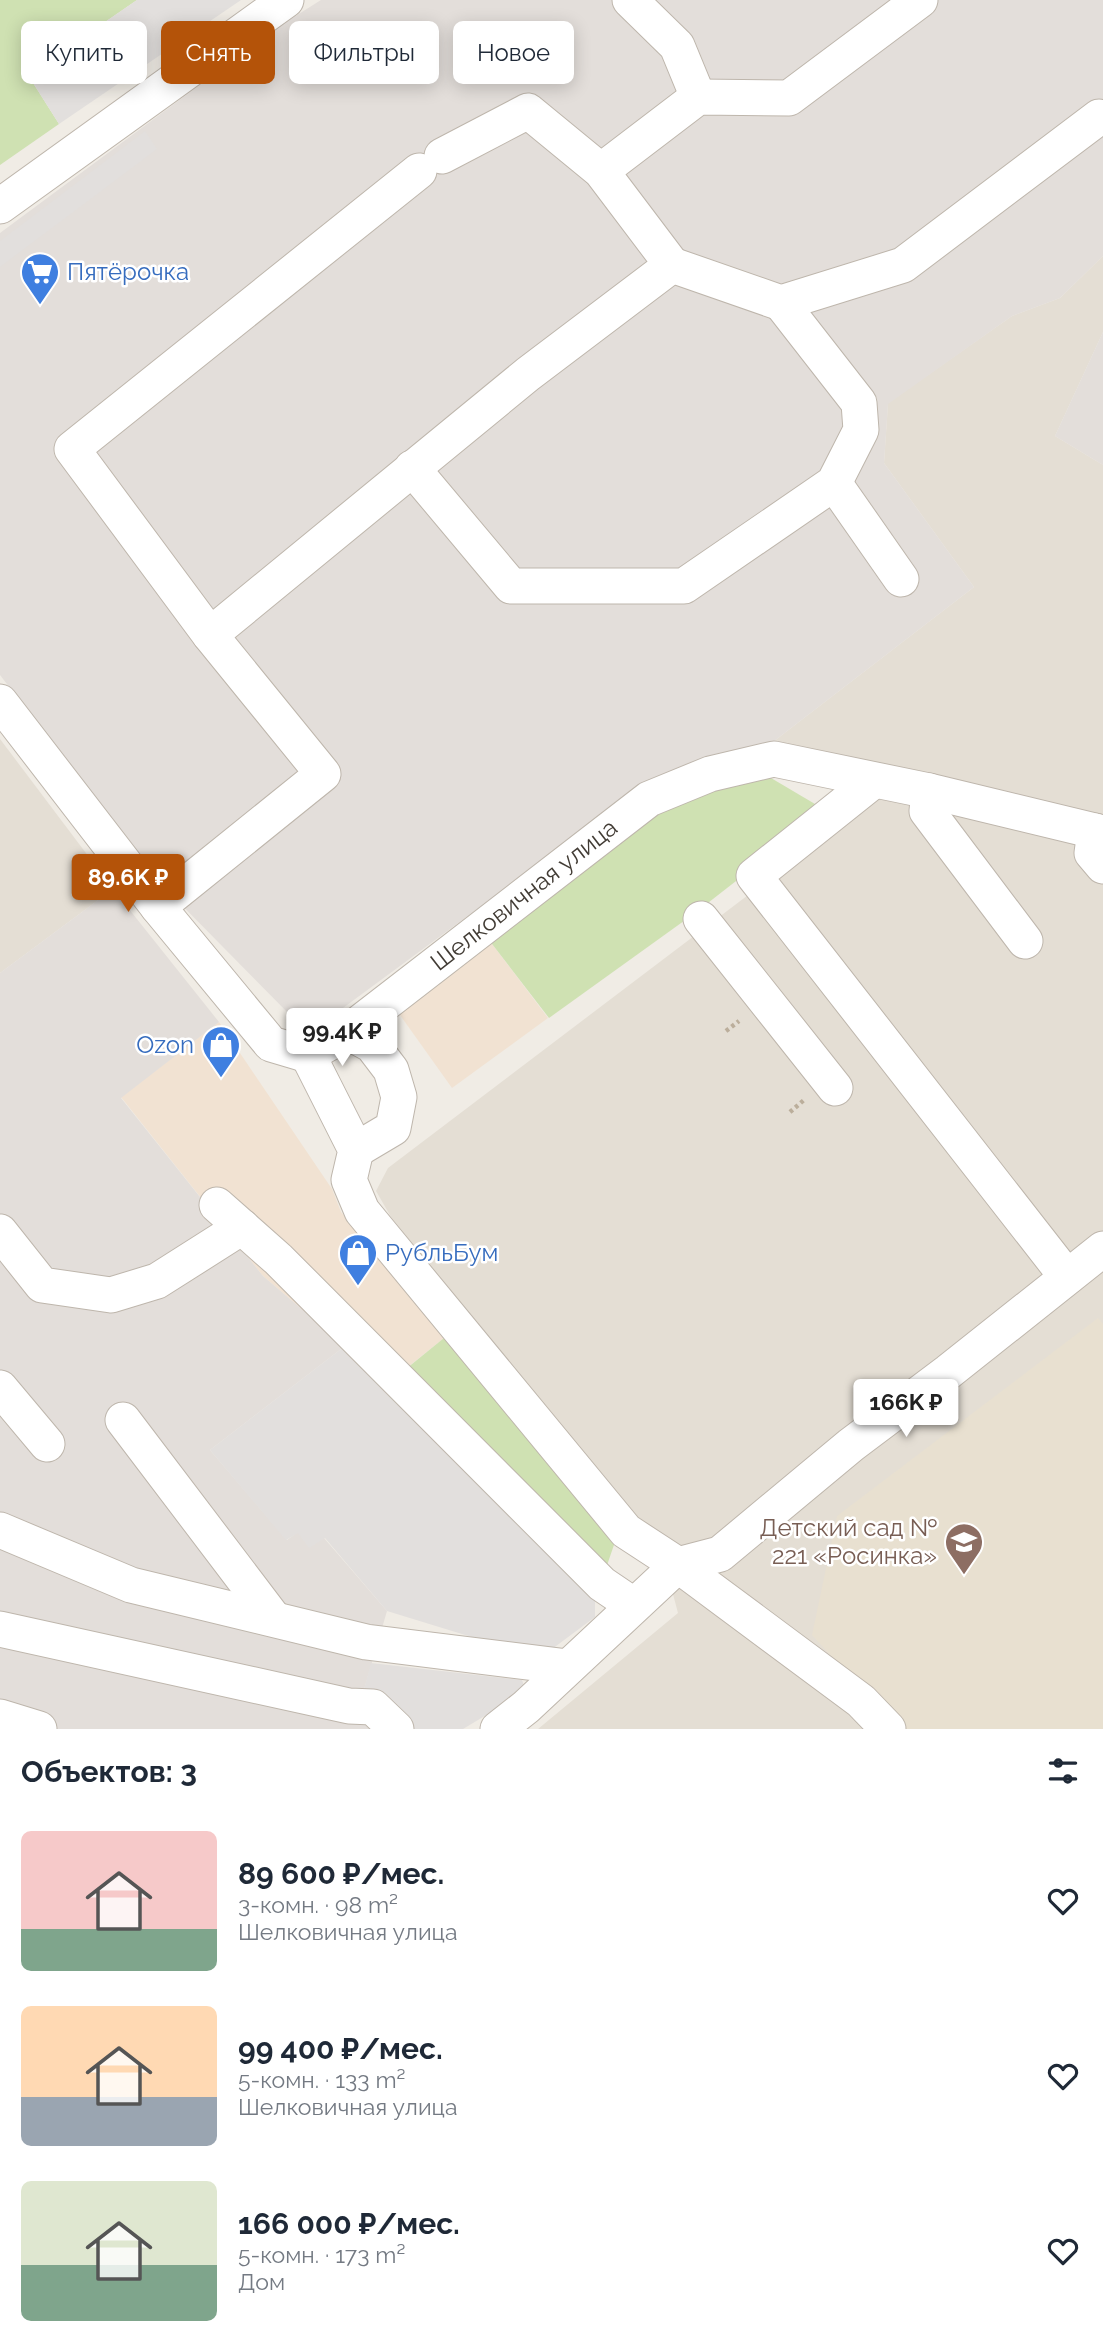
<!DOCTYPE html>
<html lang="ru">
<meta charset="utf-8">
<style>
body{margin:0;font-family:Raleway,sans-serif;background:#f6f6f7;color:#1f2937;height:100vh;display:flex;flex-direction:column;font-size:26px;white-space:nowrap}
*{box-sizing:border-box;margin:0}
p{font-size:23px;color:#747a83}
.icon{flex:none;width:38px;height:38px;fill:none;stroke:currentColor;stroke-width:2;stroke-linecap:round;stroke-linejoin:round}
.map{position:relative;height:1729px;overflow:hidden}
.drawer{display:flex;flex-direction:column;background:#fff;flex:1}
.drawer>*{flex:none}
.top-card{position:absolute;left:21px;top:21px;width:700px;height:63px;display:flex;gap:14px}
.price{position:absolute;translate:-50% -60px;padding:0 16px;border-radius:7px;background:#fff;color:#222;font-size:23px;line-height:46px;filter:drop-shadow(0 2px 4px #0008)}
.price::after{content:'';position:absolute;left:50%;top:42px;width:21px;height:16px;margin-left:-10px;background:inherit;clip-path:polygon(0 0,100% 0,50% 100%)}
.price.selected{background:#b45309;color:#fff}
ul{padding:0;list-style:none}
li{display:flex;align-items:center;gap:21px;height:175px;padding:0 21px}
li span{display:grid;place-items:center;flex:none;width:196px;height:140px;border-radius:10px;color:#555}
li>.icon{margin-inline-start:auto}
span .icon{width:84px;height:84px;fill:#fffc;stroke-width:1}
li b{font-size:30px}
h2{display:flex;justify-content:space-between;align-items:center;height:84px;padding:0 21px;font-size:30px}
.pill{padding:0 24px;border-radius:10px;background:#fff;box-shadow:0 4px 18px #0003;font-size:24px;line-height:63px}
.pill.selected{background:#b45309;color:#fff}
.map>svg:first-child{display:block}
.residential{fill:#e4ded4}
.commercial{fill:#f1e2d2}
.industrial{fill:#e3deda}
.education{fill:#e8e0d0}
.green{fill:#cfe1b2}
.parking{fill:#e2dfdd}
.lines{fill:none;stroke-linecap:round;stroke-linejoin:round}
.minor-casing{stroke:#beb6ac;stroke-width:37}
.path{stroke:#bbae9b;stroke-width:4.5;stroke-dasharray:3.5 3.5;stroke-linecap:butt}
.minor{stroke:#fff;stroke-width:35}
.labels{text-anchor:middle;stroke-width:5;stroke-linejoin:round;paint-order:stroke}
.shop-label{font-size:24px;fill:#366cbe;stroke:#fff;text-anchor:start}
.street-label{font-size:24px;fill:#423c35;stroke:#fff}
.education-label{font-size:24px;fill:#785e54;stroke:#fff;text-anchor:end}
</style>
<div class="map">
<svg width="1103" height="1729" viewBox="0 0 1103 1729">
<rect width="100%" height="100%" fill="#f0ece5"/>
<g class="residential">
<polygon points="1103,256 1103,332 1055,436 1103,465 1103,816 769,745 974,587 884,463 888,403 1012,316 1060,298"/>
<polygon points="0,739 113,889 0,973"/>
<polygon points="890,796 1103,845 1103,1729 538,1729 678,1613 661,1549 391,1217 376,1191 388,1168 872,801"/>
</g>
<g class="commercial">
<polygon points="489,940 548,1018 452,1088 395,1008"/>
<polygon points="219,1022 332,1189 341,1212 444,1338 384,1386 345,1346 263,1276 121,1097"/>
</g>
<g class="industrial">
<polygon points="321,0 1103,0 1103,256 1060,298 1012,316 888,404 884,463 974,587 769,745 637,791 324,1022 308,1025 292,1017 157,880 0,675 0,233 278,27"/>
<polygon points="1103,332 1103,465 1055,436"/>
<polygon points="113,889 219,1022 121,1098 263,1276 345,1346 210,1450 287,1540 298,1532 324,1538 387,1611 363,1693 395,1729 0,1729 0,973"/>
</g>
<polygon class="education" points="1098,1318 1103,1324 1103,1729 898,1729 812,1635 837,1516"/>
<g class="green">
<polygon points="0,0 137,0 28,75 59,124 0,165"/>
<polygon points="771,778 815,804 817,818 695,913 549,1018 489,940 667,808 715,789"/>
<polygon points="444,1338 615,1542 605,1571 401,1373"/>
</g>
<g class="parking">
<polygon points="137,0 241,0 59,124 28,75"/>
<polygon points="145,131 157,149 0,267 0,241"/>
<polygon points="345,1346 595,1592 595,1617 548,1652 527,1654 387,1611 325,1538 309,1548 298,1533 286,1540 210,1450"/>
<polygon points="371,1663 522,1680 526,1691 463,1729 395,1729 363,1693"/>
</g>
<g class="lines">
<defs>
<g id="minor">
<polyline points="630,0 677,46 698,97"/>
<polyline points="601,171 698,97 789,98 920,0"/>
<polyline points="0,206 286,0"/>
<polyline points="672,265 781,303 903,265 1099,117"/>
<polyline points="412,468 511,586 684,586 834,483 861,430 859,403 781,303"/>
<polyline points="834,483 901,579"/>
<polyline points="210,635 528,374 672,265 601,171 528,111 442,156"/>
<polyline points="0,702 158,907 271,1044 308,1055 348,1032 649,799 710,774 774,759 929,791 1103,833"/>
<polyline points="873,781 754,876 1067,1277"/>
<polyline points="929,791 927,811 1025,941"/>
<polyline points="1095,831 1092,853 1103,866"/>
<polyline points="158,907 323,774 210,635 72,449 419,171"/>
<polyline points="701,919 835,1088"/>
<polyline points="348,1032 372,1045 391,1070 399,1097 393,1128 356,1150"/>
<polyline points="308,1055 356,1150 349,1180 362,1211 626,1531 678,1565 861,1701 888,1729"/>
<polyline points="217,1205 278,1259 602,1584 633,1605"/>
<polyline points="0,1232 42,1285 111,1295 157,1281 242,1227"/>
<polyline points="0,1388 47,1444"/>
<polyline points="123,1420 274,1619"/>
<polyline points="0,1530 131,1585 366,1642 568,1667"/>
<polyline points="0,1629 349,1706 373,1707 396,1729"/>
<polyline points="0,1717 39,1729"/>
<polyline points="498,1729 526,1707 678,1565 720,1554 851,1445 948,1372 1103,1249"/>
</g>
</defs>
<use href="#minor" class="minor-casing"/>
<g class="path">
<polyline points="726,1031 739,1021"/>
<polyline points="790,1112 804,1100"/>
</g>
<use href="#minor" class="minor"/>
</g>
<defs>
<symbol id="supermarket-pin" viewBox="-11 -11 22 30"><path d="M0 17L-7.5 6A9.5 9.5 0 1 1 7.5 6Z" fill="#3f7fe0" stroke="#fff"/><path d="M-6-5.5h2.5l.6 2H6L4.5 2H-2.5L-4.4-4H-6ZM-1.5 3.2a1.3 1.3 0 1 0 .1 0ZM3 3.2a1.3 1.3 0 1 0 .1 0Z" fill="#fff"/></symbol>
<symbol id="shop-pin" viewBox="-11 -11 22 30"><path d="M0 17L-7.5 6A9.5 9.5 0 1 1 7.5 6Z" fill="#3f7fe0" stroke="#fff"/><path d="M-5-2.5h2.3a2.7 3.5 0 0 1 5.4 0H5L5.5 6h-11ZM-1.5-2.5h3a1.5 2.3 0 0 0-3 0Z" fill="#fff"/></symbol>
<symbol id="school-pin" viewBox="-11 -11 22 30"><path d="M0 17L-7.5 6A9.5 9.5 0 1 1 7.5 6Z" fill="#8d6e63" stroke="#fff"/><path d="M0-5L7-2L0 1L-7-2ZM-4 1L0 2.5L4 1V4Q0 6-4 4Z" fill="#fff"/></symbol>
</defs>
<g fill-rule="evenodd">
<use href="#supermarket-pin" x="18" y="250" width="44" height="60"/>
<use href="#shop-pin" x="199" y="1023" width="44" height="60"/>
<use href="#shop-pin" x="336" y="1231" width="44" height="60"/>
<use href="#school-pin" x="942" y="1520" width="44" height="60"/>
</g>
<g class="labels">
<g class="shop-label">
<text x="67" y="280">Пятёрочка</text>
<text x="194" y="1053" text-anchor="end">Ozon</text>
<text x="385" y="1261">РубльБум</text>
</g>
<g class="street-label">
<text transform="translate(524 895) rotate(-38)" y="8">Шелковичная улица</text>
</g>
<g class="education-label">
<text x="937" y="1536">Детский сад №<tspan x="937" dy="28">221 «Росинка»</tspan></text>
</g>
</g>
</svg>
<b class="price selected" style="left:128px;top:914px">89.6K ₽</b>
<b class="price" style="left:342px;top:1068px">99.4K ₽</b>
<b class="price" style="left:906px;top:1439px">166K ₽</b>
<div class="top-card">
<a class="pill">Купить</a>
<a class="pill selected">Снять</a>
<a class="pill">Фильтры</a>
<a class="pill">Новое</a>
</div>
</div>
<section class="drawer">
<h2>Объектов: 3<svg class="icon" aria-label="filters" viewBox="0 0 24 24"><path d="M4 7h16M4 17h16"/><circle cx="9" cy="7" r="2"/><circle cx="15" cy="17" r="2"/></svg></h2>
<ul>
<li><span style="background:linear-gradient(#f6c9c9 70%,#7fa58c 0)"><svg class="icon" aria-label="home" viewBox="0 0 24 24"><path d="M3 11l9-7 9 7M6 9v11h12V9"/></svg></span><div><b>89 600 ₽/мес.</b><p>3-комн. · 98 m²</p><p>Шелковичная улица</p></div><svg class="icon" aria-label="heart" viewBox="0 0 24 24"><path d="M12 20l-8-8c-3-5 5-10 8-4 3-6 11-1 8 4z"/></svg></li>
<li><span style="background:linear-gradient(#ffd9b3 65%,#9aa5b1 0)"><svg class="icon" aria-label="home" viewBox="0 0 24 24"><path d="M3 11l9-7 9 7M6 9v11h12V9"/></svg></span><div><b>99 400 ₽/мес.</b><p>5-комн. · 133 m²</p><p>Шелковичная улица</p></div><svg class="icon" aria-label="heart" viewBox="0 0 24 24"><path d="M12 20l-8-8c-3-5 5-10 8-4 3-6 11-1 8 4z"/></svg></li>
<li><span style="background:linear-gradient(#dfe7d0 60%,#7fa58c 0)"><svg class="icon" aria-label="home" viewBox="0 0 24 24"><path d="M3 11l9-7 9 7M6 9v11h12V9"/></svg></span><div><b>166 000 ₽/мес.</b><p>5-комн. · 173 m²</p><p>Дом</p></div><svg class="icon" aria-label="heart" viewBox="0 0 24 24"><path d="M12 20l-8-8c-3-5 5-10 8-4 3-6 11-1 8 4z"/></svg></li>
</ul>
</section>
